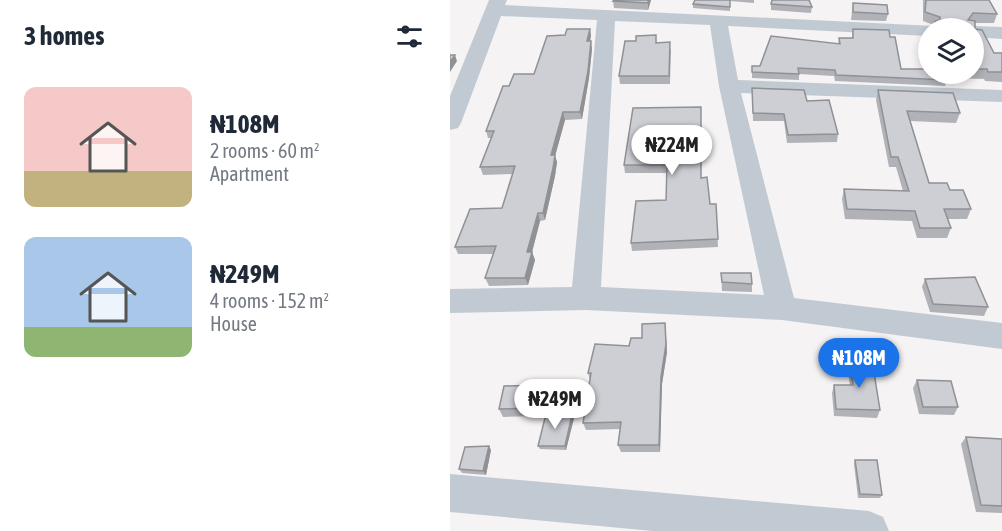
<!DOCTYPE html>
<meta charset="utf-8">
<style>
body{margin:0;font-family:"Asap Condensed",sans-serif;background:#f2f2f3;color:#1f2937;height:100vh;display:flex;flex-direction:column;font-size:22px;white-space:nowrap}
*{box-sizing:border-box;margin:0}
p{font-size:20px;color:#747a83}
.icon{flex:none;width:33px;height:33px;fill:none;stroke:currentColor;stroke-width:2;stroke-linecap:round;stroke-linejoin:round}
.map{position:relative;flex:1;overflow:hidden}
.drawer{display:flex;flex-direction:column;background:#fff;width:450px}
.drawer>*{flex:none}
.fabs{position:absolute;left:468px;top:18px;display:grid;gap:12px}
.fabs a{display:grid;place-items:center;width:66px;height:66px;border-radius:50%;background:#fff;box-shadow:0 3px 9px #0003;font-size:30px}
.price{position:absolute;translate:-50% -51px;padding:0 14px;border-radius:21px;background:#fff;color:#222;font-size:20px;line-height:39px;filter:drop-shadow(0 2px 3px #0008)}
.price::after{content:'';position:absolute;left:50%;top:36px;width:18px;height:14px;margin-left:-9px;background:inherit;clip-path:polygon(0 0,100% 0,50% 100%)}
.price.on{background:#1a73e8;color:#fff}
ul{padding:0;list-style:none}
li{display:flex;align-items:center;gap:18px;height:150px;padding:0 24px}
li span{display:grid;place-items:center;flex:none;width:168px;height:120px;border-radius:12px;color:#555}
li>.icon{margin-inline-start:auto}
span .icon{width:72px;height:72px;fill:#fffc;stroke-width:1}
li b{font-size:26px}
h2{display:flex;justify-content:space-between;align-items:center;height:72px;padding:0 24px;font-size:26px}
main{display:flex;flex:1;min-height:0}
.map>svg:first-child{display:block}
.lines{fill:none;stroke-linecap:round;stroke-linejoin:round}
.minor{fill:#c1cad2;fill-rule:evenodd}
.wall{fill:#b0b2b7}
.shaded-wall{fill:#909195}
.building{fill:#cdcfd5;stroke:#909195;stroke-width:1.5}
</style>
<main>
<section class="drawer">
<h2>3 homes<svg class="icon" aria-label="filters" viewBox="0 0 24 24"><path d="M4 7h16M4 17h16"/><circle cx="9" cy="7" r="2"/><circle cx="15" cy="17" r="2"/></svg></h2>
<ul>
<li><span style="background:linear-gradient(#f6c9c9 70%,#c2b280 0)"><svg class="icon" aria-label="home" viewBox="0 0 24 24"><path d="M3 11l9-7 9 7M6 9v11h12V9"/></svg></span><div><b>₦108M</b><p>2 rooms · 60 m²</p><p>Apartment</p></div></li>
<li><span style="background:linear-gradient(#a9c7e8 75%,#8fb573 0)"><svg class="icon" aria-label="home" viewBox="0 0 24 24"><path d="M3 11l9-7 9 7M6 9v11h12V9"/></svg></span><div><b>₦249M</b><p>4 rooms · 152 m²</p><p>House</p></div></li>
</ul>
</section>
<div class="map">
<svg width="552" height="531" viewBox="0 0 552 531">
<rect width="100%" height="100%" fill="#f5f3f3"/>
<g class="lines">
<g class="minor">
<path d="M39 0H57L55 5 484 26 486 28H478V36L278 26 288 80 552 90V102L291 93 344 298 552 323V349L332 320 136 310 0 313V289L122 287 147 20 51 16 11 123 8 128 0 130V96ZM165 21 260 25 269 86 314 295 151 287Z"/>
<polygon points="524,26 552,27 552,39 524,37 524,28 517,28"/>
<polygon points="0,474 419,511 433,517 439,531 203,531 0,512"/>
</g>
</g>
<g class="wall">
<polygon points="201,0 198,10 164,8 163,1"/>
<polygon points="245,0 304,0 304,3 280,1 280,11 243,8 243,4"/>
<polygon points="473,0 539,0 547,14 544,23 525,23 525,29 544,53 552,53 552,82 535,81 534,79 503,78 501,74 524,74 524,28 483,28 484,25 473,21"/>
<polygon points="403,3 438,14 436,21 401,20"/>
<polygon points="321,4 362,7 361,13 321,10"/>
<polygon points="140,29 141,36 140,41 142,49 139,78 132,119 115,120 105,156 107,162 105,176 95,220 90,221 82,252 85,260 78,285 39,286 35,278 44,254 8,254 5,247 52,208 63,174 33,175 30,167 41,138 38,138 36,131 59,86 84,74"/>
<polygon points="403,29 440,37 451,69 497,80 495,86 385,81 384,76 349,74 349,80 302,78 302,66 310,66 388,44 389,38 402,38"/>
<polygon points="207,43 221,49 220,84 170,84 169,76"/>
<polygon points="302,88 357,101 388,134 387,142 337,143 334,121 303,121"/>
<polygon points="428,90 510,113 506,123 460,121 479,183 500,190 521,209 517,219 498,219 501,228 497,238 467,238 462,221 395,219 392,199 394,189 453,191 446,167 439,167 426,100"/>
<polygon points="183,108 252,178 260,204 266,204 268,247 182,251 181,243 216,200 217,173 175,173 174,165"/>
<polygon points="271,273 302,284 302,292 272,291"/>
<polygon points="475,279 538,307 534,316 480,312 472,287"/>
<polygon points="215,323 217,352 212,384 210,452 171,452 168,445 170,429 136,430 133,423 140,380 138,373"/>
<polygon points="400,359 430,410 427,418 384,416 382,393 384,385 400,385 397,367"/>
<polygon points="467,380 508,407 504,415 469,414 463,388"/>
<polygon points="92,393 88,416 53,417 49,409"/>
<polygon points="124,418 116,450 90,449 88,446"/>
<polygon points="516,437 552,439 552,513 526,512 511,444"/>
<polygon points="41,450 36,475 12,473 9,469"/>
<polygon points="405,460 432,495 430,498 408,498 404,464"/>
</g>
<g class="shaded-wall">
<polygon points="198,0 201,0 198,10"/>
<polygon points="140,29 141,36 138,49 137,41"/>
<polygon points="141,41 142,49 139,78 132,119 130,112"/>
<polygon points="5,55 7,61 0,72 0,62"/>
<polygon points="113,112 115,120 105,156 107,162 105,176 95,220 93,213 101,155"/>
<polygon points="88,213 90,221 80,260 77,252"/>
<polygon points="82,252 85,260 78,285 75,278"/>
<polygon points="215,323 217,352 212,384 210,452 209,445 211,377"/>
<polygon points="89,385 92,393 88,416 85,408"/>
<polygon points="122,415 124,418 116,450 115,446"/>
<polygon points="39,446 41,450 36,475 33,471"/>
</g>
<g class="building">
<polygon points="164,0 198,0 198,3 163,1"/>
<polygon points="245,0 280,0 280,7 243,4"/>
<polygon points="322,0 359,0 362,7 321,4"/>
<polygon points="476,0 539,0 547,14 523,13 518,20 525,21 525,29 532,30 544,53 552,53 552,72 538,72 537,69 524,69 524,28 488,28 485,21 490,20 490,17 475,12"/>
<polygon points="403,3 437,5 438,14 403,12"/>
<polygon points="117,29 140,29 137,41 141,41 138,71 130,112 113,112 101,155 105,155 103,168 93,213 88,213 77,252 82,252 75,278 35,278 46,246 5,247 20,209 52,208 65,166 30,167 44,131 36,131 53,86 59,86 64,74 84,74 97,36 115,35"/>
<polygon points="403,29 439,30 440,37 445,37 451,69 478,69 478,74 495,74 497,80 386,75 385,70 348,68 349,74 302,72 302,66 310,66 321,36 390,44 389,38 403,38"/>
<polygon points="206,35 206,43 220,42 219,76 169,76 175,41 186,41 186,36"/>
<polygon points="0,55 5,55 0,62"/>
<polygon points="302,88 354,90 357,101 379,100 388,134 338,135 334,114 303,113"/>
<polygon points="428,90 503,93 510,113 457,111 479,183 497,183 500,190 513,190 521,209 494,209 501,228 470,228 465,211 397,209 394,189 459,191 448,157 441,157"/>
<polygon points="251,107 251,178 257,177 260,204 266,204 268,239 181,243 186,201 216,200 217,165 174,165 183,108"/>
<polygon points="271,273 301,273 302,284 272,282"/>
<polygon points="525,277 538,307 483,304 475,279"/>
<polygon points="215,323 216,344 211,377 209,445 168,445 171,422 133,423 141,373 138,373 145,344 179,346 181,338 192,338 192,324"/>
<polygon points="400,359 422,360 430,410 386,409 384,385 403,385"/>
<polygon points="467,380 501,381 508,407 473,407"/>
<polygon points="89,385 85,408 49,409 54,386"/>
<polygon points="96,414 122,415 115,446 88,446"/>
<polygon points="516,437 552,439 552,506 531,505"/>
<polygon points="39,446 33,471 9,469 15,447"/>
<polygon points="405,460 427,460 432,495 410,494"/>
</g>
</svg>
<div class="fabs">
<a><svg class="icon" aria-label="layers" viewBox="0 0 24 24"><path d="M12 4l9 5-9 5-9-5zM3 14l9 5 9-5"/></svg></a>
</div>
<b class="price" style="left:222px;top:176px">₦224M</b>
<b class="price on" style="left:409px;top:389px">₦108M</b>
<b class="price" style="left:105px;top:430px">₦249M</b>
</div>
</main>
